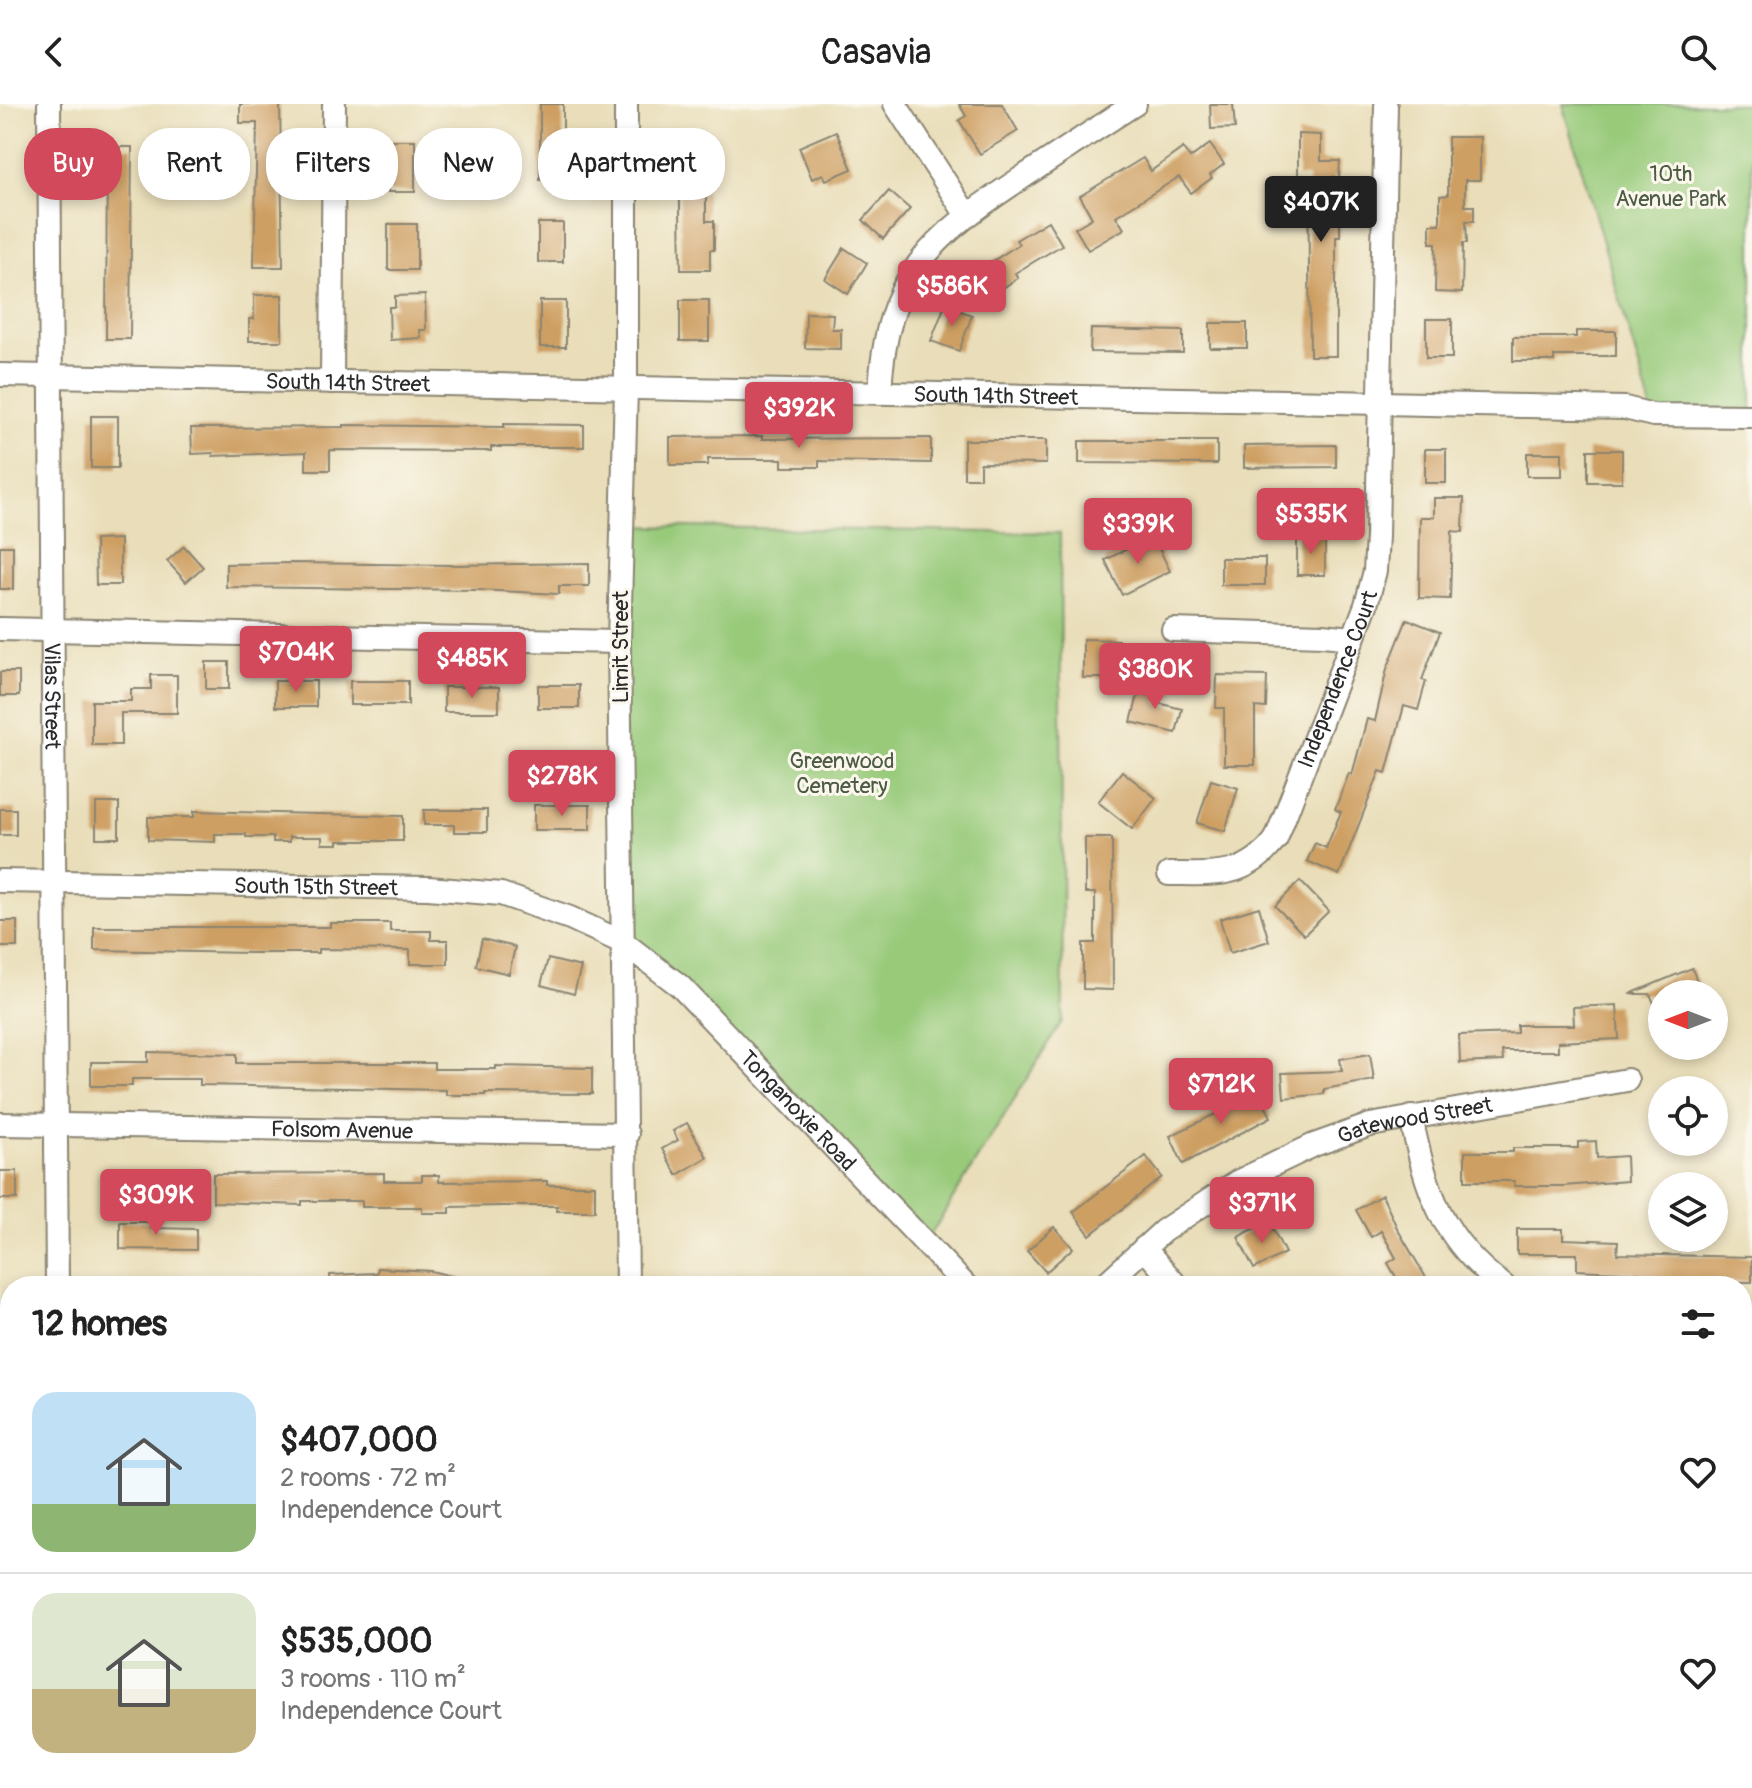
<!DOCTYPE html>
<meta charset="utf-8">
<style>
body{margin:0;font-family:Pangolin,sans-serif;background:#f6f6f6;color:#222;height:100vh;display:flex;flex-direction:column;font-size:30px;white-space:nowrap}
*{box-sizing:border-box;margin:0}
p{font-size:26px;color:#767676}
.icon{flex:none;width:44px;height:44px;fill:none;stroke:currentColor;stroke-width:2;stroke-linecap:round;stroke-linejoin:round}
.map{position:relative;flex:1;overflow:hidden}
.side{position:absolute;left:0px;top:1172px;width:1752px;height:512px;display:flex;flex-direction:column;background:#fff;border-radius:32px 32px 0 0;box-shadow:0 4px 12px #0003}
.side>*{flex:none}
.top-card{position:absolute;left:24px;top:24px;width:800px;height:72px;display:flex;gap:16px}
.needle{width:52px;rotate:270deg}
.controls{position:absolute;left:1648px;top:876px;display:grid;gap:16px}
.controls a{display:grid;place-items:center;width:80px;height:80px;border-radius:50%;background:#fff;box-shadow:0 4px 12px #0003;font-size:40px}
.price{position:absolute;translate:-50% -68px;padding:0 18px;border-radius:8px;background:#d1495b;color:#fff;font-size:26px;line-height:52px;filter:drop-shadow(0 2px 4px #0008)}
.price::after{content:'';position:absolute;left:50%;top:48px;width:24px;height:18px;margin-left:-12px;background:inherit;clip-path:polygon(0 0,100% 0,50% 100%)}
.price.on{background:#222;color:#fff}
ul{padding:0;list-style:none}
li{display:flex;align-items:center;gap:24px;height:200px;padding:0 32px}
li+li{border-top:2px solid #e0e0e0}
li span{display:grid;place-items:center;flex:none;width:224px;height:160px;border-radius:24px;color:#555}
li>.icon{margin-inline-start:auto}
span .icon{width:96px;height:96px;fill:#fffc;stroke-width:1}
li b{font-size:34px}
h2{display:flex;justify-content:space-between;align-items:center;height:96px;padding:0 32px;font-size:34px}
.pill{padding:0 28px;border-radius:32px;background:#fff;box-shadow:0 4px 12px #0003;font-size:28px;line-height:72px}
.pill.on{background:#d1495b;color:#fff}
header{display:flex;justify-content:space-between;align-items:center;height:104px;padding:0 32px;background:#fff;font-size:36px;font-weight:600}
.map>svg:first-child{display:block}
.green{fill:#98ca7a;stroke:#627a52;stroke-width:2}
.building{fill:#ce9f62}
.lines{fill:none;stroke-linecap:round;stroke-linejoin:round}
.minor-casing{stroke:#8a8472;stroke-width:26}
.minor{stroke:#fff;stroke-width:22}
.labels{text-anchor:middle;stroke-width:6;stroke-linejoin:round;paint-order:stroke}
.park-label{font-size:22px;fill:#4c5b43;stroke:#fbf7ec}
.street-label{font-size:22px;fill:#2b2b2b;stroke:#fbf7ec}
</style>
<header><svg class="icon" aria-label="back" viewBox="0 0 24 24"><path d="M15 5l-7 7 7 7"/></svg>Casavia<svg class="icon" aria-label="search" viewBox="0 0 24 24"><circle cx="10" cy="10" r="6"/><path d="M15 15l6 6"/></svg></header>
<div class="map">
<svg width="1752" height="1684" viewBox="0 0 1752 1684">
<rect width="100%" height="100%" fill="#fbf7ec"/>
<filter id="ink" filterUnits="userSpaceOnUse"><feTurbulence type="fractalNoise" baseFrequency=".0125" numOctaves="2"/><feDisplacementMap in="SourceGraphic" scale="16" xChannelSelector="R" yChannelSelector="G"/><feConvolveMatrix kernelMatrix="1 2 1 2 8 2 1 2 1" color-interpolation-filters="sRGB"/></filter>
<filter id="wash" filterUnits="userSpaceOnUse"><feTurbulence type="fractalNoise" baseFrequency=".006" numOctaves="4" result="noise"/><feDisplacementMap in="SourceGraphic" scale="32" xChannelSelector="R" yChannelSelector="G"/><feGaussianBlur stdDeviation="1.8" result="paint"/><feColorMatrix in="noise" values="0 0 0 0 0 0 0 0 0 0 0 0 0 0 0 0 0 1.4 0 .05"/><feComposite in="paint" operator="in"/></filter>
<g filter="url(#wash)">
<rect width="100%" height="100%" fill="#e9deb9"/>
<g class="green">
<polygon points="1563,0 1752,0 1752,309 1653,311"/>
<polygon points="622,422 1060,429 1063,916 925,1140 624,839"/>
</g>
<g id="blocks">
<g class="building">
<polygon points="240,0 280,0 283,163 254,163 257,19 240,19"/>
<rect x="540" y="0" width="23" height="76"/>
<polygon points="959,0 1002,0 1018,27 980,50 959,16 966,12"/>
<polygon points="1210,0 1233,0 1235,24 1211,25"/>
<polygon points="836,27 852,65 826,76 823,70 812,75 799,43"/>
<polygon points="1298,30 1321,31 1321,57 1340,57 1339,73 1333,73 1333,112 1340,112 1340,132 1336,132 1336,252 1310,252 1308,73 1298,73"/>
<polygon points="1448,33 1480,33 1480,76 1465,76 1465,102 1474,102 1474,117 1466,117 1467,139 1463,139 1462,189 1435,188 1436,139 1430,139 1430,120 1440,120 1440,92 1448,91"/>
<rect x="388" y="36" width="27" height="52"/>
<polygon points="1210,40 1224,60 1210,71 1212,74 1191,89 1179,73 1116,112 1124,125 1088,146 1075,124 1092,114 1080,92 1143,54 1151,67 1183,44 1190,54"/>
<polygon points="107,43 132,43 130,235 106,235"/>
<polygon points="679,43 697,43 697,56 706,56 706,117 714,117 714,146 710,146 710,166 681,166"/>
<polygon points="889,87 910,105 883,135 863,116"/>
<polygon points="1048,117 1062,141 1015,169 1018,174 985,196 970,172 1019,140 1016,136"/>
<rect x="538" y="119" width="25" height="39"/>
<rect x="388" y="120" width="29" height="46"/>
<polygon points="844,144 867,159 848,190 825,175"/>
<polygon points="254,191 282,191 282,237 249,237 249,215 254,215"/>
<polygon points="425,191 426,226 420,226 421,234 390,236 389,203 395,203 395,192"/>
<rect x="680" y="196" width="29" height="41"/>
<rect x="540" y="197" width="26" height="46"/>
<polygon points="945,201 972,211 959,247 931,237"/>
<polygon points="806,209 833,210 832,225 841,225 841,245 805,244"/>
<rect x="1426" y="215" width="26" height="39"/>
<rect x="1210" y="219" width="37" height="25"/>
<polygon points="1091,225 1183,227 1183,249 1090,248"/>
<polygon points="1576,227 1616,227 1616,252 1554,252 1554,257 1513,257 1513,233 1576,233"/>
<rect x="91" y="312" width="27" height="52"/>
<polygon points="504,320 584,321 584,343 491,343 491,347 330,346 330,366 306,366 306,348 213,352 213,349 192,350 191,324 344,323 344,321 504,323"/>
<polygon points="762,332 762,335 931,334 931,359 819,357 819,363 782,363 782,355 708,355 708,361 670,361 670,333"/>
<polygon points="964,336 1046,336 1046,360 980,359 980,374 964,374"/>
<polygon points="1079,337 1217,337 1217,360 1079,359"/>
<polygon points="1336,341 1336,363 1244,364 1244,342"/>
<rect x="1425" y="345" width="21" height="34"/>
<rect x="1588" y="346" width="34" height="32"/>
<rect x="1527" y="349" width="35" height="23"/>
<polygon points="1434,394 1464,394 1463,428 1452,427 1450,495 1419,494 1420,413 1434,413"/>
<polygon points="1153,432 1170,467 1122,491 1105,456"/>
<rect x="1297" y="432" width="28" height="39"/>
<polygon points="120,435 120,481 96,481 95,436"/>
<rect x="0" y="442" width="13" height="43"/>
<polygon points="184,442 203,463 186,478 167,457"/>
<rect x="1221" y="454" width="44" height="27"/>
<polygon points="292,459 453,461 589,459 589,482 559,482 559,490 477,486 226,483 226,460"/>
<polygon points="1407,515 1440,528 1422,576 1426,577 1418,606 1404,602 1386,669 1380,667 1339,771 1307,757 1315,739 1326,744 1341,708 1335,705 1349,669 1352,671 1367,615 1375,617 1387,565"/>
<polygon points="1083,535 1118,536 1117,574 1083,574"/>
<rect x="206" y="558" width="23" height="27"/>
<rect x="0" y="568" width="19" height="24"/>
<polygon points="151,571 177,571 177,609 121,609 121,641 92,641 92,597 131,597 131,585 151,585"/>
<polygon points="1217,571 1267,572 1266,604 1255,603 1255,661 1224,661 1224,604 1216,604"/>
<rect x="275" y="577" width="41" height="26"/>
<rect x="350" y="577" width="58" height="24"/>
<polygon points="1141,580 1161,585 1158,599 1182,605 1176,629 1131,618"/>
<rect x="538" y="581" width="41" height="23"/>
<rect x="444" y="583" width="55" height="25"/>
<polygon points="1122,667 1156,694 1132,725 1098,698"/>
<polygon points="1211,676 1238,684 1225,727 1197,719"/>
<rect x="96" y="699" width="23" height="35"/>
<rect x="534" y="701" width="56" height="25"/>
<rect x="0" y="705" width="16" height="26"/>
<polygon points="424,706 487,706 487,728 454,728 454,721 424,721"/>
<polygon points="194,707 403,712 403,737 338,737 338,740 322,740 322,733 289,733 289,738 273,738 273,733 246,733 246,730 215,730 215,738 148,736 148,713 194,713"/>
<polygon points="1085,734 1112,734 1113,886 1083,885 1083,839 1095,839 1095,789 1085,789"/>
<polygon points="1300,777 1329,807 1304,831 1275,802"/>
<polygon points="1259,803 1269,837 1230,849 1220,815"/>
<rect x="0" y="817" width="17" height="26"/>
<polygon points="330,819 390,819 390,827 431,827 431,836 448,836 448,860 410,860 410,846 318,845 318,849 251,849 94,846 94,823 330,823"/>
<polygon points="482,835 515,843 509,870 476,862"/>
<polygon points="548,855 581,863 574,890 541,881"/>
<polygon points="1692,864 1702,890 1662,890 1662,918 1650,890 1630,890"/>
<polygon points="1617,901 1619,935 1558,938 1558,947 1502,947 1503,957 1460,959 1459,931 1517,929 1517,921 1574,921 1573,903"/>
<polygon points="148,948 237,950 237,959 434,959 434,965 496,965 496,962 592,964 592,990 485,989 485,991 446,991 446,986 200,981 200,975 132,975 132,982 91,982 91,958 148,958"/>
<polygon points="1370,950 1374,976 1324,985 1324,990 1284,994 1282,969 1342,967 1340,955"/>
<polygon points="1256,983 1271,1013 1183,1060 1170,1032 1228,1004 1225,999"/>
<polygon points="687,1019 707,1053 677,1071 662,1045 678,1036 673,1027"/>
<polygon points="1596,1037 1597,1054 1626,1052 1627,1077 1563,1082 1514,1082 1514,1077 1465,1077 1465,1048 1513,1048 1513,1044 1578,1044 1578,1038"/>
<polygon points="1146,1052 1162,1073 1090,1131 1073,1108"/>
<rect x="0" y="1067" width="17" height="28"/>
<polygon points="384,1069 384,1077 422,1077 422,1071 439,1071 439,1078 547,1077 547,1081 595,1081 595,1107 557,1107 557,1102 500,1102 450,1103 450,1109 422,1109 422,1103 362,1103 362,1097 302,1097 302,1101 213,1098 213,1070"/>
<polygon points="1382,1091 1398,1126 1431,1182 1401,1182 1388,1159 1396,1154 1381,1127 1371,1133 1356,1106"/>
<polygon points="1269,1117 1285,1149 1254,1165 1238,1133"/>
<polygon points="120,1118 151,1118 151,1124 196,1125 196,1146 120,1145"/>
<polygon points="1054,1123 1073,1144 1046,1168 1027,1147"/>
<polygon points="1517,1125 1563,1125 1563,1135 1618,1137 1617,1150 1752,1153 1752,1178 1639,1177 1639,1169 1577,1166 1577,1150 1517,1150"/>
<polygon points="378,1164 431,1167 472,1177 471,1182 330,1182 330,1171 377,1169"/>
</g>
</g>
</g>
<g filter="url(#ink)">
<use href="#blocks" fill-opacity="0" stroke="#8a8472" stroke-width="2"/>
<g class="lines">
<defs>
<g id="minor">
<path id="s1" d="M49 0 57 1182"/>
<polyline points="626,0 626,284 619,538 627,1182"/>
<polyline points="895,0 966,110"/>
<path id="s2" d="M0 271 1625 304 1653 311 1752 312"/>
<polyline points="332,278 334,0"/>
<path d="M880 289C885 172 930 134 1023 73 1060 49 1097 24 1135 0"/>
<polyline points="0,525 619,538"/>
<polyline points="1173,526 1323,531 1353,534"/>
<path id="s3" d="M1169 770C1214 770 1246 775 1276 735L1366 501 1375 467 1377 432 1386 2"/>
<path id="s4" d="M0 777 428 784 501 790 570 814 624 839 680 882 966 1182"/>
<path d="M1411 1013C1426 1086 1442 1137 1504 1182"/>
<path id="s5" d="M0 1020 627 1030"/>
<polyline points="1144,1144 1177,1182"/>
<path id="s6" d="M1103 1182 1163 1127 1237 1078 1314 1041 1370 1021 1627 976"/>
<polyline points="1742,1216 1752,1216"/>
<polyline points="0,1270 10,1270"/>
<polyline points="1742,1443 1752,1443"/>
<polyline points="0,1521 10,1521"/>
<polyline points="632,1674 633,1684"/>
<polyline points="1421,1674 1430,1684"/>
<polyline points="57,1684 57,1674"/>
<polyline points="1365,1684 1365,1674"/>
<polyline points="1723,1684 1723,1674"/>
</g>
</defs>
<use href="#minor" class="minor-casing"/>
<use href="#minor" class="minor"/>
</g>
</g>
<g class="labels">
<g class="park-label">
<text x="1671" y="77">10th<tspan x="1671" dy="25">Avenue Park</tspan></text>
<text x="842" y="664">Greenwood<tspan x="842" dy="25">Cemetery</tspan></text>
</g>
<g class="street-label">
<text dy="8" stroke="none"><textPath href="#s2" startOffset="348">South 14th Street</textPath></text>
<text dy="8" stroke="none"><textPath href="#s2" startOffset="996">South 14th Street</textPath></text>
<text transform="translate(620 543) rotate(-90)" y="8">Limit Street</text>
<text dy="8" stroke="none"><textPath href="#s3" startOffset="290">Independence Court</textPath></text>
<text dy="8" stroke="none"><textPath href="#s1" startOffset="592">Vilas Street</textPath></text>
<text dy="8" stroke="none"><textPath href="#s4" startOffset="316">South 15th Street</textPath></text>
<text dy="8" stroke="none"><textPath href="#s4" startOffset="876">Tonganoxie Road</textPath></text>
<text dy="8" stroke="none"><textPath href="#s6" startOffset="360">Gatewood Street</textPath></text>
<text dy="8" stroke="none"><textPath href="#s5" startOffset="342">Folsom Avenue</textPath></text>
</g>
</g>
</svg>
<div class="controls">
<a><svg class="needle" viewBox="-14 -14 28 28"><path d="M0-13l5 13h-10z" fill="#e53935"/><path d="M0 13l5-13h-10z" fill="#767676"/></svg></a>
<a><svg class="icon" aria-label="locate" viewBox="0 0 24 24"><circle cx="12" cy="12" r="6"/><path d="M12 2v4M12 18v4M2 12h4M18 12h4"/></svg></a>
<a><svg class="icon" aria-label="layers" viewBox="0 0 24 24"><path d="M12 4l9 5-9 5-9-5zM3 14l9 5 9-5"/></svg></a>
</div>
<b class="price on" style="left:1321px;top:140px">$407K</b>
<b class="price" style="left:952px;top:224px">$586K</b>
<b class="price" style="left:799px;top:346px">$392K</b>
<b class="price" style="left:1311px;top:452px">$535K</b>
<b class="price" style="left:1138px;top:462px">$339K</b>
<b class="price" style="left:296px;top:590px">$704K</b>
<b class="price" style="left:472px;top:596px">$485K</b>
<b class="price" style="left:1155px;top:607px">$380K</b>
<b class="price" style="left:562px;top:714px">$278K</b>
<b class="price" style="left:1221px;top:1022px">$712K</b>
<b class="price" style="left:156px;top:1133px">$309K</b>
<b class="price" style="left:1262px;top:1141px">$371K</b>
<div class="top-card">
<a class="pill on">Buy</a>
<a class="pill">Rent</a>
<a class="pill">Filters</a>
<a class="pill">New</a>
<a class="pill">Apartment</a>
</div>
<section class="side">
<h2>12 homes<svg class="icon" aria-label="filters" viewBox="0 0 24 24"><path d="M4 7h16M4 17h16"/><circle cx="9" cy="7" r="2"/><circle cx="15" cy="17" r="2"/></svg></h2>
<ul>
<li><span style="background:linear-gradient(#bfe0f5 70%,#8fb573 0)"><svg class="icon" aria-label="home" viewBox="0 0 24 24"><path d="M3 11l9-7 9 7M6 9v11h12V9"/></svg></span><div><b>$407,000</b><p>2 rooms · 72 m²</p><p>Independence Court</p></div><svg class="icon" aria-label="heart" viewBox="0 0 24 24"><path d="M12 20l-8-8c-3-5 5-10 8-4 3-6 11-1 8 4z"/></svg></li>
<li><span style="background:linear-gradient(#dfe7d0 60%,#c2b280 0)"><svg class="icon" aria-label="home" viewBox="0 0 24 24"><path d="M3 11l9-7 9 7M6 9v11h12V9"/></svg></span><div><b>$535,000</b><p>3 rooms · 110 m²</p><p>Independence Court</p></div><svg class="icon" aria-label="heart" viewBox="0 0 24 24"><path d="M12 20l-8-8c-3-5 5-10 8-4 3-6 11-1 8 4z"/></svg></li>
</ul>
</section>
</div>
